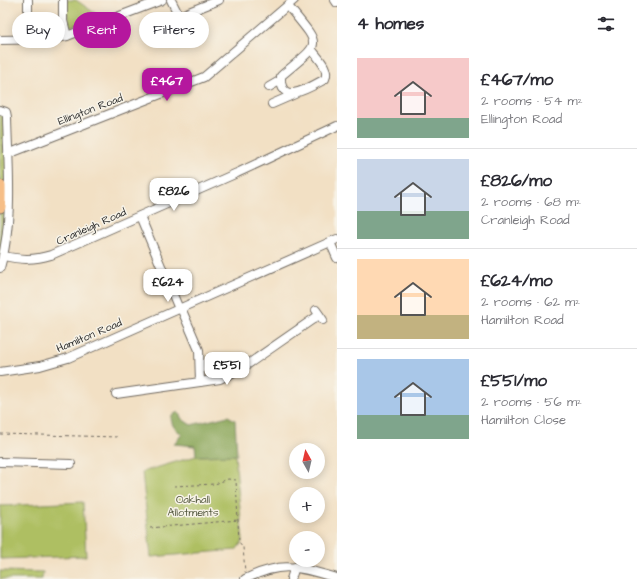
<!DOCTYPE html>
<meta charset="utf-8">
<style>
body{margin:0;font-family:"Architects Daughter",sans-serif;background:#f7f7f7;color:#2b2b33;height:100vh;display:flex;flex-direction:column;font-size:15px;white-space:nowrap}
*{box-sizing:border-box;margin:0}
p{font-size:13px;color:#7c7c81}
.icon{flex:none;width:22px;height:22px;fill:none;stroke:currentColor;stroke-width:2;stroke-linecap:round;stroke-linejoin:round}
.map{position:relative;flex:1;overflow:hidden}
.panel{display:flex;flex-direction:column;background:#fff;width:300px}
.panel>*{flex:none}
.banner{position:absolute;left:12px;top:12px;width:265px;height:36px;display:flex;gap:8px}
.needle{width:26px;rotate:352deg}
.buttons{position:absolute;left:289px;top:443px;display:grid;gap:8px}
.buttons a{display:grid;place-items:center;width:36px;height:36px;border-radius:50%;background:#fff;box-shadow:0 2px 10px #0003;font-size:20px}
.price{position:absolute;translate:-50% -34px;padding:0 9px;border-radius:8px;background:#fff;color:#222;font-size:13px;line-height:26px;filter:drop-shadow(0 1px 2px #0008)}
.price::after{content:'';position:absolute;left:50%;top:24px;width:12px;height:9px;margin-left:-6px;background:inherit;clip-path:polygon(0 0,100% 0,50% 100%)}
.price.current{background:#b5179e;color:#fff}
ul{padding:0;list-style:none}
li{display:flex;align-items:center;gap:12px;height:100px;padding:0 20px}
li+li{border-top:1px solid #e1e1e2}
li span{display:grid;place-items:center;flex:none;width:112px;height:80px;border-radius:0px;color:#555}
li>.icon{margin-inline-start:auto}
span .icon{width:48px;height:48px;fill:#fffc;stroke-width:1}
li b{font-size:17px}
h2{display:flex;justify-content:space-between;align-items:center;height:48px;padding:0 20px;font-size:17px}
.chip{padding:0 14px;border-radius:18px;background:#fff;box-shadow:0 2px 10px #0003;font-size:14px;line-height:36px}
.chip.current{background:#b5179e;color:#fff}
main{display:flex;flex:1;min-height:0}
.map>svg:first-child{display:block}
.green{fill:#aebf62;stroke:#6c7546}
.forest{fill:#8aa658;stroke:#5a6842}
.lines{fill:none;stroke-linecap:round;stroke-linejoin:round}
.minor-casing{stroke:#716a61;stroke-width:10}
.major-casing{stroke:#716a61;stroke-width:13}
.path{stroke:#716a61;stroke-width:1;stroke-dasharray:3 3;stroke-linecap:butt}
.minor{stroke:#fff;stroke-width:8}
.major{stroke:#f6be87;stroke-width:11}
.labels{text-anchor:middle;stroke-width:3;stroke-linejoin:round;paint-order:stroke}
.street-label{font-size:11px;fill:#2b2b2b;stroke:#f7f3e8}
.park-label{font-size:11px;fill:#52573c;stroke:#f7f3e8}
</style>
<main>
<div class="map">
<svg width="337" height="579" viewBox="0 0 337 579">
<rect width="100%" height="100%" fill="#f7f3e8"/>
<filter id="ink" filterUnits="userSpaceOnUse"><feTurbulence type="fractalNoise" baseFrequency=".025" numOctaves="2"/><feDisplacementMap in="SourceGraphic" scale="8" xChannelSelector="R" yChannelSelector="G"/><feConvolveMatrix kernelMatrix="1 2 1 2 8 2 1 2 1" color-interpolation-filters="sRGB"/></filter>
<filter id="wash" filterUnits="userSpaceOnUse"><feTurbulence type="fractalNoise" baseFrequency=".012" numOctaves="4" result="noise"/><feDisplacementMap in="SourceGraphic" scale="16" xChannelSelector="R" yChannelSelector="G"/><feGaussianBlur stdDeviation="0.9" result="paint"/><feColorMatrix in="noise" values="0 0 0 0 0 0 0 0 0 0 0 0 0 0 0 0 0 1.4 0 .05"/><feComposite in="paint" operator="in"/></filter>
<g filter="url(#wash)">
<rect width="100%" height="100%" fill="#f2e0c4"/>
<g class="green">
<polygon points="66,0 76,0 99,16 69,27"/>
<polygon points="0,110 4,110 10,195 0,268"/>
<polygon points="235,455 243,541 236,550 151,557 142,472 196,456"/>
<polygon points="83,502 86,556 0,559 0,506"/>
<polygon points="0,571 43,572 42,579 0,579"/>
</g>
<path class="forest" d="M178 412 182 419 191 425 228 416 235 420 237 455 196 456 195 446 174 444 182 434C175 429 171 426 171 416Z"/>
</g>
<g filter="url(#ink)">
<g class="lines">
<defs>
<g id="minor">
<polyline points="63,0 63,21 67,36"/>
<polyline points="171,0 183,24"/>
<polyline points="335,0 337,3"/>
<path d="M288 6C323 49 322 41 281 76 279 108 312 86 325 79 330 69 318 58 312 50"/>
<polyline points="179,16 219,0"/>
<polyline points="28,39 28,0"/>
<polyline points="0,40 53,39 67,36 162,0"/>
<polyline points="269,87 281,80"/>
<polyline points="272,104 295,94"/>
<path d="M0 110 6 112 7 117C8 167 14 219 0 268"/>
<polyline points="8,154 204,77 294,0"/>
<polyline points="140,216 179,309"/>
<polyline points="330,242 337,258"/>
<path d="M4 256C21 260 34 260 51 255L237 173 337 126"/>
<polyline points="181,308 199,350 200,382 220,379 244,367 319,315"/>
<polyline points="316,310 323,320"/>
<polyline points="0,372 40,366 68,358 337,239"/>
<polyline points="116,394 200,382"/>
<polyline points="0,462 71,464"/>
<path d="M245 579C284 560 297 567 337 578"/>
<polyline points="291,579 295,567"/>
</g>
<polyline id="major" points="0,186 0,207"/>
</defs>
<use href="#minor" class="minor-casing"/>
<use href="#major" class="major-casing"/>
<g class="path">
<polyline points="0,434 119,437"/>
<polyline points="174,486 215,484 228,479 236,480 239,542 243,547 245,572"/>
<polyline points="150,528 238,520"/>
</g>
<use href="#minor" class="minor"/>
<use href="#major" class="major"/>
</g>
</g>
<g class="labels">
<g class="street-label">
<text transform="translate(90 109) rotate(-21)" y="4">Ellington Road</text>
<text transform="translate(91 226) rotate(-24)" y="4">Cranleigh Road</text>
<text transform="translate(89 335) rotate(-23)" y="4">Hamilton Road</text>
</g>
<g class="park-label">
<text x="193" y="503">Oakhall<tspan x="193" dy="13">Allotments</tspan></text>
</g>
</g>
</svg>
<div class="buttons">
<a><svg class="needle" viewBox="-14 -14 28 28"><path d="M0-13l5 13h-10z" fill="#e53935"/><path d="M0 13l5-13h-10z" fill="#7c7c81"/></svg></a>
<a>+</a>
<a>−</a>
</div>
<b class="price current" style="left:167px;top:102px">£467</b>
<b class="price" style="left:174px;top:212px">£826</b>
<b class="price" style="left:168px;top:303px">£624</b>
<b class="price" style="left:227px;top:386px">£551</b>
<div class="banner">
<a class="chip">Buy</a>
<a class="chip current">Rent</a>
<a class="chip">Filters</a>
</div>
</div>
<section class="panel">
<h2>4 homes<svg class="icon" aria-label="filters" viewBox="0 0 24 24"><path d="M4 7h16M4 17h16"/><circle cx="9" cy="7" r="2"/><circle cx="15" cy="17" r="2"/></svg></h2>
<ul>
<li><span style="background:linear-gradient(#f6c9c9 75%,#7fa58c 0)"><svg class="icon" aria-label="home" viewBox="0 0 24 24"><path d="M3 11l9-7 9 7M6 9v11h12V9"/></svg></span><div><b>£467/mo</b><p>2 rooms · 54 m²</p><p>Ellington Road</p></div></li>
<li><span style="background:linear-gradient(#c9d6e8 65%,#7fa58c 0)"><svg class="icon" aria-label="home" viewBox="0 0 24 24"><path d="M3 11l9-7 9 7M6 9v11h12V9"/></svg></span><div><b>£826/mo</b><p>2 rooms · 68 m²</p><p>Cranleigh Road</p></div></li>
<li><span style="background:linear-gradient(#ffd9b3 70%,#c2b280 0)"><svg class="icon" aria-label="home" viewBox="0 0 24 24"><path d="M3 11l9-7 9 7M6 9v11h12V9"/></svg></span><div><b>£624/mo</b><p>2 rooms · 62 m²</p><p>Hamilton Road</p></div></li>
<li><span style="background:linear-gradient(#a9c7e8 70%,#7fa58c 0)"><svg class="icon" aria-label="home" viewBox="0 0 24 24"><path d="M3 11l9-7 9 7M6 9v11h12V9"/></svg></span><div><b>£551/mo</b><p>2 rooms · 56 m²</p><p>Hamilton Close</p></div></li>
</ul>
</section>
</main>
